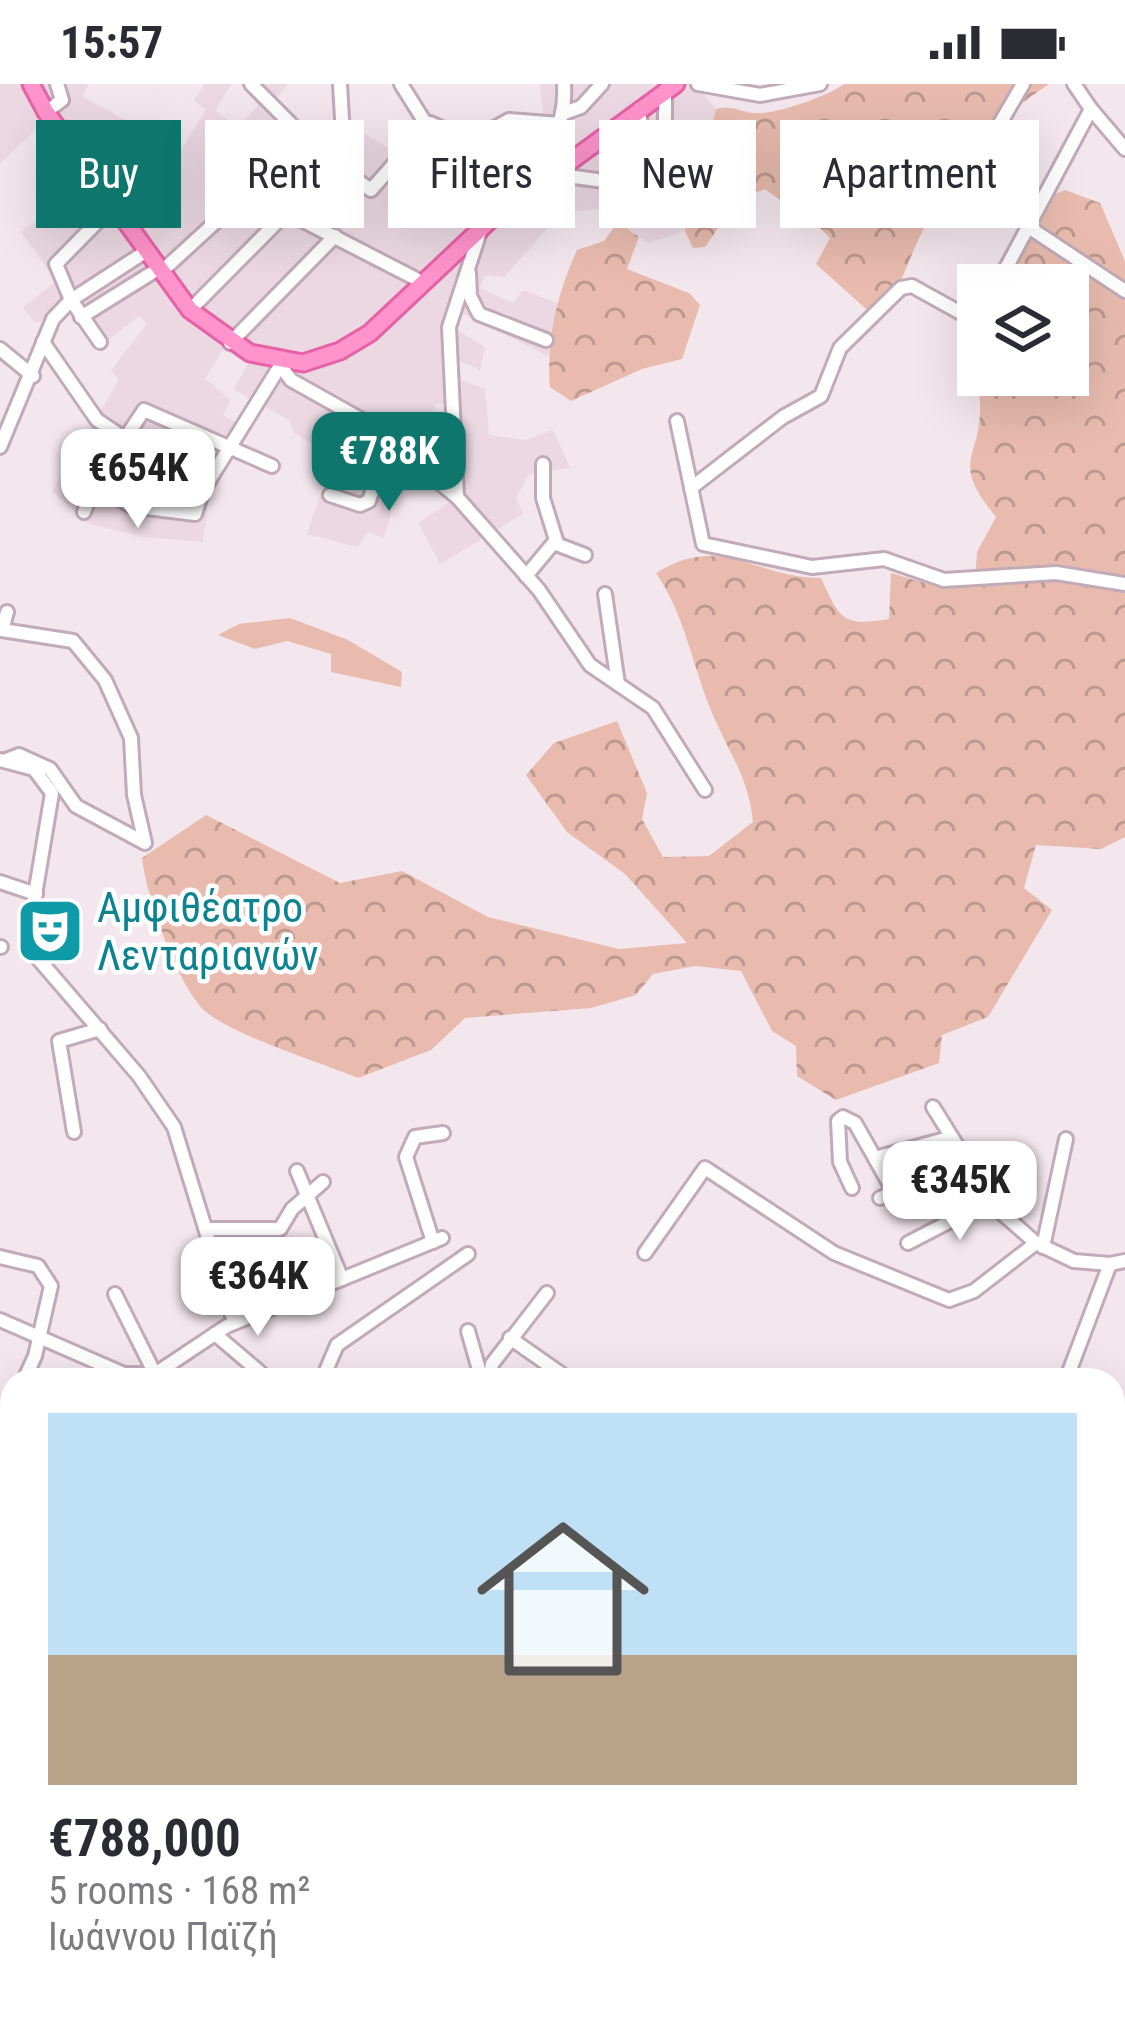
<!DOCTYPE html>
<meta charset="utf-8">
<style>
body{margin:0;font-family:"Roboto Condensed",sans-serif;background:#f2f2f3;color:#2b2b33;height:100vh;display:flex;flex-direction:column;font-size:45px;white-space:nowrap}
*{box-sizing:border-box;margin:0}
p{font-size:39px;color:#7c7c81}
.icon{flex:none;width:66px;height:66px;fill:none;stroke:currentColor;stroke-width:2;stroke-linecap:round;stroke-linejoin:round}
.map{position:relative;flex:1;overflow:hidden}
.panel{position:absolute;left:0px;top:1284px;width:1125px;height:660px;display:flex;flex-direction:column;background:#fff;border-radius:36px 36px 0 0;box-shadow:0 12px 48px #0002}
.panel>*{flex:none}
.banner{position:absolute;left:36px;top:36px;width:1053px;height:108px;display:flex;gap:24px}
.controls{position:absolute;left:957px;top:180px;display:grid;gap:24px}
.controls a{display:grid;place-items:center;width:132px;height:132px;border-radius:0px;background:#fff;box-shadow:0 12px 48px #0002;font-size:60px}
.price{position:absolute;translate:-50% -102px;padding:0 27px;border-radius:24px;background:#fff;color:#222;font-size:39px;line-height:78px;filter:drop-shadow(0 3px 6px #0008)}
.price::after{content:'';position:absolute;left:50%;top:72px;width:36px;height:27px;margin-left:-18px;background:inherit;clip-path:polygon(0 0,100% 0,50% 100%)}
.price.on{background:#0f766e;color:#fff}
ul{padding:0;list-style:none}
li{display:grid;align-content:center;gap:24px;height:636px;padding:0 48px}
li span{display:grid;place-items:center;height:372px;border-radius:0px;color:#555}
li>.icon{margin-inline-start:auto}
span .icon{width:216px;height:216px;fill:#fffc;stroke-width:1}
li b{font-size:51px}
.pill{padding:0 42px;border-radius:0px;background:#fff;box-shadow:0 12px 48px #0002;font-size:42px;line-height:108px}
.pill.on{background:#0f766e;color:#fff}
.status{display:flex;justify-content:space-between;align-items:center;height:84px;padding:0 60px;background:#fff;direction:ltr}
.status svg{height:33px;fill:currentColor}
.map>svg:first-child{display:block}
.residential{fill:#ebd8e2}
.grass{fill:#e8bbae}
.forest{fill:url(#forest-crowns)}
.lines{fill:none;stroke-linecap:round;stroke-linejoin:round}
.minor-casing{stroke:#c2abb9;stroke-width:18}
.major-casing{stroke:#e562a7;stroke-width:21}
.minor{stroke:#fff;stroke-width:12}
.major{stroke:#ff93cb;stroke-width:15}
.labels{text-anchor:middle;stroke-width:9;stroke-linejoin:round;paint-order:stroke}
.culture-label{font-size:42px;fill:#0d838f;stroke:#fff;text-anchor:start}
</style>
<div class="status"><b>15:57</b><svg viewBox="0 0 49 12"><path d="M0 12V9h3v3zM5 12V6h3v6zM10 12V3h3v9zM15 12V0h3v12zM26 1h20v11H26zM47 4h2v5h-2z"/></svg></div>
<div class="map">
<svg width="1125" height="1944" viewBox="0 0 1125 1944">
<defs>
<pattern id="forest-crowns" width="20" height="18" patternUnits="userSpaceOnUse" patternTransform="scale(3)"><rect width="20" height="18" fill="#e8bbae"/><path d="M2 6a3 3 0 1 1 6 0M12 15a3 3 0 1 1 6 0" fill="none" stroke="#be998f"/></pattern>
</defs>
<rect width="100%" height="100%" fill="#f3e6ed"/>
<polygon class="residential" points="0,0 88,0 83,13 181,66 206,26 194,16 205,0 231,0 215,27 238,43 258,22 243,0 288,0 273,19 327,79 349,52 362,48 402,72 417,48 460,75 494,45 544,36 540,0 695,0 716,25 685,147 648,159 602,125 562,128 504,193 485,191 480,204 513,219 523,206 558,219 548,272 460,228 457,246 485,263 480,286 452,274 455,294 485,305 489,351 526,356 553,346 570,384 529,390 516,414 523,430 440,480 418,439 459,412 458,322 437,320 409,362 384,454 368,448 358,463 307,450 321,409 370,414 380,394 356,383 371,350 360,343 344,364 327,369 294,349 289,336 233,305 248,280 223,265 205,295 231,316 223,331 243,343 233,363 178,344 168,364 213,382 203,458 143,453 87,439 52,407 119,296 111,286 147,240 139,232 98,264 70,226 36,239 23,224 56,197 21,148 97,90 53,30 0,79"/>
<polygon class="grass" points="290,534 348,556 402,588 401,603 331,588 331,570 287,557 255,565 218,551 239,540"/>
<g class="forest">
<path d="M844 0H1049C964 56 932 119 895 211L866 225 816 180 830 154 818 142 835 103 821 93 806 121 782 118 765 105 737 116 705 163 693 164 685 147 716 25C733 21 737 27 753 29 773 32 828 12 844 0Z"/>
<path d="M1065 106 1100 119 1125 177V753L1101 765 1036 761 1024 804 1052 826 988 933 942 951 939 979 836 1016 797 992 796 962 772 947 741 887 695 882 653 890 636 911 591 924 465 934 431 966 358 994C322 979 232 951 205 927 177 901 146 811 142 774L206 731 340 799 402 787 488 833 619 865 687 859 625 790 567 748 526 691 554 659 617 637 647 709 642 735 663 773 709 772 753 738C749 694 729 669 713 631 692 582 686 533 656 489 721 448 755 494 821 494 840 535 842 543 889 535L891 489 945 505 975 499 977 468 996 433C948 374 982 377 980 319 979 294 973 279 978 253V291H1068V201H1000L1036 118Z"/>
<path d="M618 138 639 153 627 185 689 209 700 221 682 275 642 285 571 317 550 303C546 255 557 210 577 166L604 157Z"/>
</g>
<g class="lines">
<defs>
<g id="minor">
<polyline points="251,0 325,74 371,106 430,39 471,57 509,36 560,40"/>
<polyline points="401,0 426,40"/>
<polyline points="698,0 760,11 820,0"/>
<polyline points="665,6 665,126"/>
<polyline points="1091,25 1125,65"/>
<polyline points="46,28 62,16 57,0"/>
<polyline points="564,29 581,23 602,0"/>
<polyline points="668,57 687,91"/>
<polyline points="402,70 490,123"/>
<polyline points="329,77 343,52 340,0"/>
<polyline points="974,84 1023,0"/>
<polyline points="217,86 251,110 424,199"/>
<polyline points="552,90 634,101 646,85 639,25"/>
<path d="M488 138C495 84 569 82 564 0"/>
<polyline points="1030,144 1125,207"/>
<polyline points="161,188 279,80 281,72 269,62"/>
<polyline points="469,189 470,212 479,230 546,256"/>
<polyline points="997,201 1091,25 1074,0"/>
<polyline points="190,226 288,127 325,74"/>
<polyline points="81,233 158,185"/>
<polyline points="43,258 97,336 124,354"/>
<polyline points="100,258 71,216 56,180 114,121"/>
<polyline points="230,259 335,152"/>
<polyline points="0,265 33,292"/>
<polyline points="278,278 291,296 364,337 457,413 539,506 590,581 653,624 705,706"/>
<polyline points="677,337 703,460 812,483 884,475 944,496 1056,489 1125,500"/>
<polyline points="0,363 53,235 71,216 145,168"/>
<polyline points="95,400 131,422 195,430 202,408 280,282"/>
<polyline points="691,404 783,333 821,312 840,264 901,204 912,202 968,233 978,232"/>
<polyline points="330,411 360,421 369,417 388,355"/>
<polyline points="457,413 449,243 481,145"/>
<polyline points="84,428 95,400 144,326 272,382"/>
<polyline points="556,460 585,471"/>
<polyline points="526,492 556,456 543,414 543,380"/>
<polyline points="605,510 618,600"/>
<polyline points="0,676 34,685 52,709 30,841 35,871 139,992 174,1043 234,1238"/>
<polyline points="6,676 19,671 50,685 76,722 145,759 134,711 131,654 105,596 73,557 2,546 7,528"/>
<polyline points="0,798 36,810"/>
<polyline points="0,863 1,863"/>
<polyline points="933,1023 996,1124 1036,1159"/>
<polyline points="74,1048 59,957 100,945"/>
<polyline points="875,1074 949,1054"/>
<polyline points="297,1087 342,1195"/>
<polyline points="852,1104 840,1078 838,1037 843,1033 855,1039 894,1108"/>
<polyline points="880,1114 965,1079"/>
<polyline points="206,1145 280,1145 292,1125 323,1098"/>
<polyline points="433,1158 406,1073 415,1053 443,1049"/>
<polyline points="908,1159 991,1116"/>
<polyline points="1043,1163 1066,1055"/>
<polyline points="645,1169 705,1084 834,1169 949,1216 974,1207 1036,1159 1074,1177 1110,1180"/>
<polyline points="0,1173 38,1182 51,1202 35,1272 24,1296"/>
<polyline points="115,1210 155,1290"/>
<polyline points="0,1236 124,1290 155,1290 227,1242 442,1154"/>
<polyline points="468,1247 482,1296"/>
<polyline points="215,1250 269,1296"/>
<polyline points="510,1254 570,1296"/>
<polyline points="322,1296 337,1261 468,1170"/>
<polyline points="489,1296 492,1280 547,1209"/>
<polyline points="1066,1296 1110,1180 1125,1177"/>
<polyline points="0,1336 12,1320"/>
<polyline points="4,1395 12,1393"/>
<polyline points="0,1464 12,1466"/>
<polyline points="1113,1535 1125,1550"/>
<polyline points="0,1551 12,1553"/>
<polyline points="336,1932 336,1944"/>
<polyline points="610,1932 611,1944"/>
<polyline points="153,1936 153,1944"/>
</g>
<g id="major">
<polyline points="31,0 46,28 190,226 250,269 303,279 340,267 370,249 488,138 676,0"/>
<polyline points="0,1777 12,1778"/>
<polyline points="802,1932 829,1944"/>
</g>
</defs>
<use href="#minor" class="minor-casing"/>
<use href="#major" class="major-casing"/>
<use href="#minor" class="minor"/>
<use href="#major" class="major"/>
</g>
<defs>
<symbol id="theatre-square" viewBox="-11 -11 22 22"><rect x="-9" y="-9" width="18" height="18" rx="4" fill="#0f9aa8" stroke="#fff"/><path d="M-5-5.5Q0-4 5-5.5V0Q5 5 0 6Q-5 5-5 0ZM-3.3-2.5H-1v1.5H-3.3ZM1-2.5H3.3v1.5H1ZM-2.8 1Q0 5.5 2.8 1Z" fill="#fff"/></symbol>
</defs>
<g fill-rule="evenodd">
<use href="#theatre-square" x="12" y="809" width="76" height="76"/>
</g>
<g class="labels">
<g class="culture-label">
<text x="97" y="838">Αμφιθέατρο<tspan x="97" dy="48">Λενταριανών</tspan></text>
</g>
</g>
</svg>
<div class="controls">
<a><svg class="icon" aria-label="layers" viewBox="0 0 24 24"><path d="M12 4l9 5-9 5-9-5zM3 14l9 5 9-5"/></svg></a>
</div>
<b class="price on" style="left:389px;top:430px">€788K</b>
<b class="price" style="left:138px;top:447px">€654K</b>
<b class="price" style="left:960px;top:1159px">€345K</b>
<b class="price" style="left:258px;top:1255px">€364K</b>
<div class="banner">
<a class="pill on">Buy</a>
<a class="pill">Rent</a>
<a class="pill">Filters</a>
<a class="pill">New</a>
<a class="pill">Apartment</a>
</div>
<section class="panel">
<ul>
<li><span style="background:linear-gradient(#bfe0f5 65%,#b9a48a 0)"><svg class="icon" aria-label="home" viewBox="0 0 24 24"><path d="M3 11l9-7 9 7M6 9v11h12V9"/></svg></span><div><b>€788,000</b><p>5 rooms · 168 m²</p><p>Ιωάννου Παϊζή</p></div></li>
</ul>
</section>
</div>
